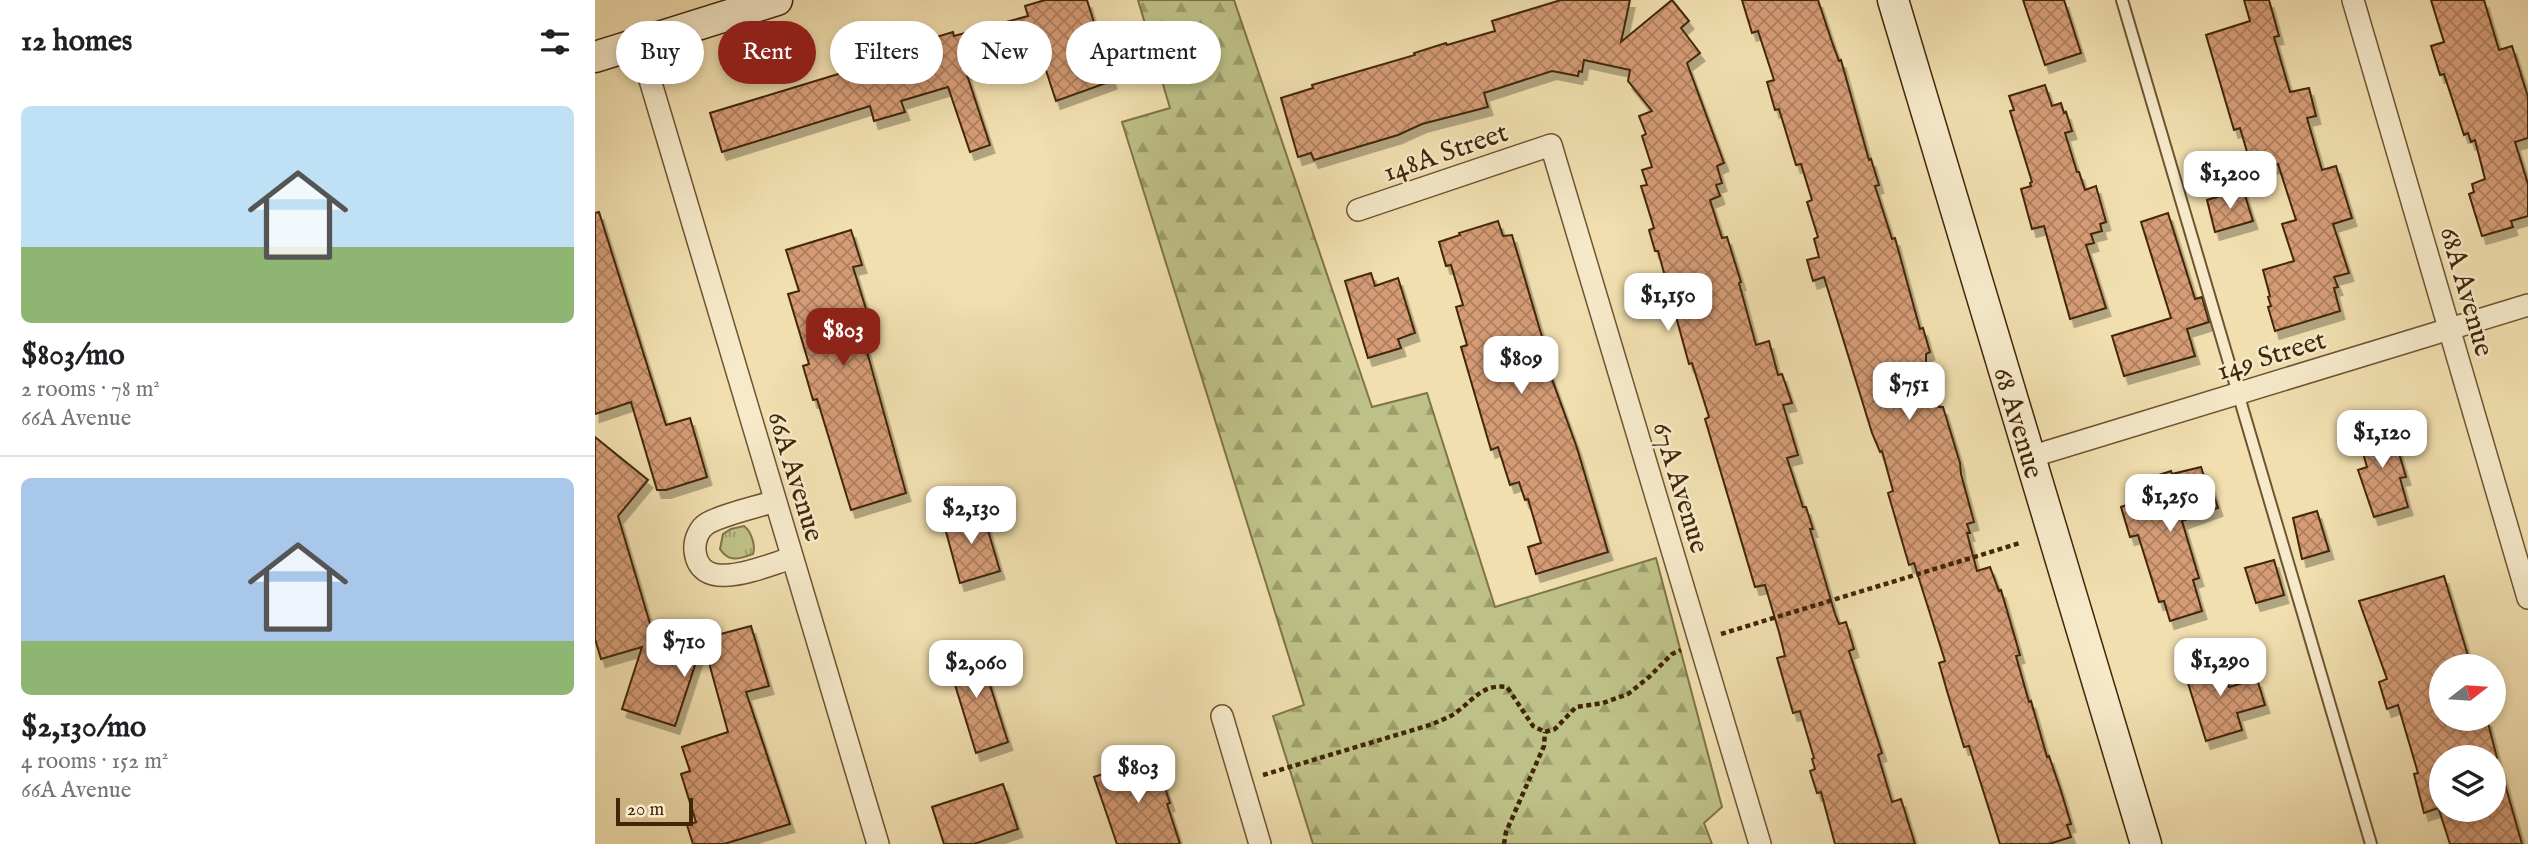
<!DOCTYPE html>
<meta charset="utf-8">
<style>
body{margin:0;font-family:"IM FELL English",serif;background:#f6f6f6;color:#202124;height:100vh;display:flex;flex-direction:column;font-size:26px;white-space:nowrap}
*{box-sizing:border-box;margin:0}
p{font-size:23px;color:#757577}
.icon{flex:none;width:38px;height:38px;fill:none;stroke:currentColor;stroke-width:2;stroke-linecap:round;stroke-linejoin:round}
.map{position:relative;flex:1;overflow:hidden}
.drawer{display:flex;flex-direction:column;background:#fff;width:595px}
.drawer>*{flex:none}
.banner{position:absolute;left:21px;top:21px;width:665px;height:63px;display:flex;gap:14px}
.needle{width:46px;rotate:73deg}
.tools{position:absolute;left:1834px;top:654px;display:grid;gap:14px}
.tools a{display:grid;place-items:center;width:77px;height:77px;border-radius:50%;background:#fff;box-shadow:0 4px 10px #0003;font-size:35px}
.scale{position:absolute;left:21px;bottom:18px;width:77px;box-sizing:border-box;padding-left:7px;border:4px solid #422608;border-top:0;font-size:19px;line-height:24px;white-space:nowrap;color:#422608;-webkit-text-stroke:5px #f6eacb;paint-order:stroke}
.price{position:absolute;translate:-50% -60px;padding:0 16px;border-radius:14px;background:#fff;color:#222;font-size:23px;line-height:46px;filter:drop-shadow(0 2px 4px #0008)}
.price::after{content:'';position:absolute;left:50%;top:42px;width:21px;height:16px;margin-left:-10px;background:inherit;clip-path:polygon(0 0,100% 0,50% 100%)}
.price.current{background:#8f2418;color:#fff}
ul{padding:0;list-style:none}
li{display:grid;align-content:center;gap:14px;height:371px;padding:0 21px}
li+li{border-top:2px solid #e0e0e0}
li span{display:grid;place-items:center;height:217px;border-radius:10px;color:#555}
li>.icon{margin-inline-start:auto}
span .icon{width:126px;height:126px;fill:#fffc;stroke-width:1}
li b{font-size:30px}
h2{display:flex;justify-content:space-between;align-items:center;height:84px;padding:0 21px;font-size:30px}
.tag{padding:0 24px;border-radius:32px;background:#fff;box-shadow:0 4px 10px #0003;font-size:24px;line-height:63px}
.tag.current{background:#8f2418;color:#fff}
main{display:flex;flex:1;min-height:0}
.map>svg:first-child{display:block}
.grass{fill:url(#grass-tufts);stroke:#807448;stroke-width:2}
.forest{fill:url(#forest-firs);stroke:#807448;stroke-width:2}
.building{fill:url(#building-cross-hatch);stroke:#422608;stroke-width:2;filter:url(#shadow)}
.lines{fill:none;stroke-linecap:round;stroke-linejoin:round}
.lane-casing{stroke:#6e5432;stroke-width:14}
.street-casing{stroke:#6e5432;stroke-width:24}
.secondary-casing{stroke:#422608;stroke-width:33}
.path{stroke:#422608;stroke-width:4.5;stroke-dasharray:5 3.5;stroke-linecap:butt}
.lane{stroke:#f6eacb;stroke-width:10}
.street{stroke:#f6eacb;stroke-width:21}
.secondary{stroke:#f6eacb;stroke-width:30}
.labels{text-anchor:middle;stroke-width:5;stroke-linejoin:round;paint-order:stroke}
.street-label{font-size:28px;fill:#422608;stroke:#f6eacb}
</style>
<main>
<section class="drawer">
<h2>12 homes<svg class="icon" aria-label="filters" viewBox="0 0 24 24"><path d="M4 7h16M4 17h16"/><circle cx="9" cy="7" r="2"/><circle cx="15" cy="17" r="2"/></svg></h2>
<ul>
<li><span style="background:linear-gradient(#bfe0f5 65%,#8fb573 0)"><svg class="icon" aria-label="home" viewBox="0 0 24 24"><path d="M3 11l9-7 9 7M6 9v11h12V9"/></svg></span><div><b>$803/mo</b><p>2 rooms · 78 m²</p><p>66A Avenue</p></div></li>
<li><span style="background:linear-gradient(#a9c7e8 75%,#8fb573 0)"><svg class="icon" aria-label="home" viewBox="0 0 24 24"><path d="M3 11l9-7 9 7M6 9v11h12V9"/></svg></span><div><b>$2,130/mo</b><p>4 rooms · 152 m²</p><p>66A Avenue</p></div></li>
</ul>
</section>
<div class="map">
<svg width="1933" height="844" viewBox="0 0 1933 844">
<defs>
<pattern id="grass-tufts" width="24" height="20" patternUnits="userSpaceOnUse" patternTransform="scale(1.75)"><rect width="24" height="20" fill="#bec187"/><path d="M3 7l-1-3M5 7V3M7 7l1-3M15 17l-1-3M17 17v-4M19 17l1-3" fill="none" stroke="#9c9d6c"/></pattern>
<pattern id="forest-firs" width="22" height="20" patternUnits="userSpaceOnUse" patternTransform="scale(1.75)"><rect width="22" height="20" fill="#bec187"/><path d="M5 1l3.5 6h-7zM16 11l3.5 6h-7z" fill="#9c9d6c"/></pattern>
<pattern id="building-cross-hatch" width="8" height="8" patternUnits="userSpaceOnUse" patternTransform="scale(1.75)"><rect width="8" height="8" fill="#d59c76"/><path d="M0 0l8 8M0 8l8-8" fill="none" stroke="#ae7f5f"/></pattern>
<filter id="shadow"><feDropShadow dx="4.5" dy="8" stdDeviation="0" flood-color="#0004"/></filter>
</defs>
<rect width="100%" height="100%" fill="#f1dfaf"/>
<filter id="stains"><feTurbulence type="fractalNoise" baseFrequency=".00286" numOctaves="4"/><feColorMatrix values="0 0 0 0 .2 0 0 0 0 .09 0 0 0 0 .02 0 0 0 .5 -.17"/></filter>
<radialGradient id="worn" r=".72"><stop offset=".6" stop-color="#630" stop-opacity="0"/><stop offset="1" stop-color="#630" stop-opacity=".3"/></radialGradient>
<path class="grass" d="M149 526C156 531 161 546 158 554 144 559 134 563 125 549L128 534 136 529Z"/>
<polygon class="forest" points="543,0 639,0 777,407 832,393 900,607 1061,558 1127,807 1109,823 1117,844 718,844 678,716 709,705 527,122 575,108"/>
<g class="building">
<polygon points="450,0 492,0 517,81 461,101 444,49 371,72 395,145 375,152 353,87 306,101 310,112 279,121 275,106 127,152 115,113 263,68 261,61 358,32 359,36 433,16 430,6"/>
<polygon points="966,0 1035,0 1026,42 1077,0 1094,21 1086,28 1105,53 1092,63 1129,163 1122,166 1127,183 1121,185 1125,196 1115,200 1127,238 1132,237 1146,282 1144,283 1161,345 1174,341 1183,375 1187,374 1197,403 1188,405 1203,455 1192,458 1208,507 1211,507 1218,529 1215,529 1240,614 1244,624 1251,622 1259,649 1254,651 1287,753 1283,755 1297,802 1306,799 1320,844 1240,844 1226,792 1222,793 1215,771 1220,769 1217,759 1219,758 1205,711 1198,713 1182,658 1190,656 1184,632 1170,585 1160,587 1110,419 1114,417 1097,363 1094,364 1063,251 1060,251 1054,230 1059,228 1046,186 1052,185 1047,170 1057,167 1047,136 1051,134 1044,116 1057,111 1033,81 1035,70 989,60 987,72 984,71 983,76 957,71 889,93 893,107 827,124 803,135 719,160 716,153 703,157 686,98 718,88 717,85 820,55 819,53 851,43 852,45 900,31 897,21"/>
<polygon points="1147,0 1223,0 1237,42 1244,61 1246,60 1274,160 1276,159 1284,185 1280,186 1297,239 1300,238 1325,329 1328,328 1335,352 1331,354 1331,362 1344,407 1348,407 1365,463 1366,474 1379,522 1372,524 1375,533 1372,533 1382,571 1395,567 1404,591 1406,590 1425,655 1421,656 1434,702 1436,701 1452,757 1454,756 1466,791 1476,824 1472,825 1476,837 1454,844 1405,844 1374,746 1369,747 1352,691 1344,663 1350,661 1319,563 1314,565 1293,493 1298,491 1287,451 1285,452 1277,433 1229,277 1218,281 1212,260 1224,257 1219,239 1223,237 1212,202 1217,200 1206,164 1201,165 1184,109 1180,110 1172,82 1179,80 1163,31 1157,33"/>
<polygon points="1428,0 1469,0 1486,53 1450,65"/>
<polygon points="1649,0 1674,0 1684,36 1679,37 1695,92 1714,88 1721,116 1712,118 1727,170 1741,166 1757,218 1738,224 1754,273 1739,277 1743,287 1739,288 1745,311 1680,331 1673,307 1676,306 1673,297 1675,296 1668,270 1699,261 1687,224 1701,220 1683,164 1658,172 1645,128 1639,130 1611,35 1655,21"/>
<polygon points="1836,0 1889,0 1904,50 1917,46 1933,97 1933,138 1920,142 1933,184 1933,216 1916,221 1918,227 1887,236 1874,194 1879,192 1877,184 1890,179 1880,140 1876,142 1873,133 1869,135 1849,74 1845,75 1836,46 1849,42"/>
<polygon points="1450,85 1457,106 1466,103 1469,113 1471,112 1477,131 1470,133 1482,172 1484,172 1490,190 1501,186 1511,222 1505,224 1507,231 1496,234 1499,243 1491,245 1511,308 1475,319 1449,226 1437,229 1426,189 1436,186 1435,183 1437,182 1415,111 1419,110 1414,96"/>
<polygon points="1648,189 1658,221 1620,232 1612,200"/>
<polygon points="4,212 71,425 95,418 112,477 71,490 62,490 36,402 0,414 0,213"/>
<polygon points="1573,213 1600,299 1607,297 1614,322 1592,329 1600,356 1529,376 1517,336 1576,318 1546,222"/>
<polygon points="903,221 908,236 917,235 950,347 947,348 954,371 982,448 1013,552 941,574 933,547 946,543 933,499 930,500 924,482 915,485 903,447 896,450 866,347 872,345 861,307 868,305 856,265 851,266 844,242 865,235 864,233"/>
<polygon points="256,230 267,265 258,267 271,309 261,312 311,493 256,510 222,399 218,400 208,366 214,364 193,294 204,291 191,250"/>
<polygon points="776,273 780,286 803,278 820,333 803,339 806,348 773,358 750,281"/>
<polygon points="1795,423 1811,477 1805,478 1813,507 1779,517 1763,470 1772,467 1762,432"/>
<polygon points="0,437 53,480 23,516 59,637 84,645 156,626 174,686 151,692 195,824 129,844 98,844 92,825 101,822 86,774 95,771 87,747 133,732 108,641 80,726 27,709 47,647 6,659 0,639"/>
<polygon points="1606,467 1611,482 1614,481 1623,508 1587,521 1604,578 1598,580 1607,611 1575,621 1569,601 1564,602 1543,535 1535,537 1526,507 1538,503 1533,485 1576,471 1577,474"/>
<polygon points="387,510 405,571 365,583 348,521"/>
<polygon points="1722,511 1734,551 1707,559 1698,518"/>
<polygon points="1679,560 1689,595 1661,603 1650,568"/>
<polygon points="1849,576 1874,659 1870,660 1872,667 1846,667 1846,719 1892,719 1902,758 1846,758 1846,807 1829,813 1819,774 1823,773 1803,705 1792,709 1784,682 1792,679 1764,601"/>
<polygon points="371,644 378,670 389,666 413,742 381,753 349,649"/>
<polygon points="1624,656 1634,687 1662,679 1670,705 1642,713 1647,730 1611,741 1588,667"/>
<polygon points="560,757 575,803 572,804 585,844 522,844 499,777"/>
<polygon points="1905,767 1927,844 1855,844 1844,810 1899,810 1899,768"/>
<polygon points="408,784 423,829 379,844 349,844 337,807"/>
</g>
<g class="lines">
<defs>
<polyline id="lane" points="1527,0 1776,844"/>
<g id="street">
<polyline points="1758,0 1933,598"/>
<polyline points="44,43 283,844"/>
<polyline points="763,210 956,145 1165,844"/>
<polyline points="1435,457 1933,305"/>
<path d="M180 501C162 507 129 514 113 523 104 528 99 540 100 551 105 597 171 565 197 558"/>
<polyline points="627,716 665,844"/>
</g>
<g id="secondary">
<path id="s1" d="M1298 0 1551 844"/>
<polyline points="0,57 182,0"/>
</g>
</defs>
<use href="#lane" class="lane-casing"/>
<use href="#street" class="street-casing"/>
<use href="#secondary" class="secondary-casing"/>
<g class="path">
<polyline points="1126,634 1425,543"/>
<path d="M668 775 838 724C846 720 856 717 863 711 880 698 888 684 912 687L938 726 950 732 960 729 981 707 1008 703 1033 694 1054 677 1077 654 1086 650"/>
<polyline points="909,844 911,832 949,746 950,732"/>
</g>
<use href="#lane" class="lane"/>
<use href="#street" class="street"/>
<use href="#secondary" class="secondary"/>
</g>
<g class="labels">
<g class="street-label">
<text transform="translate(850 151) rotate(-19)" y="10">148A Street</text>
<text transform="translate(1873 291) rotate(74)" y="10">68A Avenue</text>
<text transform="translate(1676 354) rotate(-17)" y="10">149 Street</text>
<text dy="10" stroke="none"><textPath href="#s1" startOffset="441">68 Avenue</textPath></text>
<text transform="translate(202 476) rotate(73)" y="10">66A Avenue</text>
<text transform="translate(1087 487) rotate(73)" y="10">67A Avenue</text>
</g>
</g>
<rect width="100%" height="100%" filter="url(#stains)"/>
<rect width="100%" height="100%" fill="url(#worn)"/>
</svg>
<div class="tools">
<a><svg class="needle" viewBox="-14 -14 28 28"><path d="M0-13l5 13h-10z" fill="#e53935"/><path d="M0 13l5-13h-10z" fill="#757577"/></svg></a>
<a><svg class="icon" aria-label="layers" viewBox="0 0 24 24"><path d="M12 4l9 5-9 5-9-5zM3 14l9 5 9-5"/></svg></a>
</div>
<div class="scale">20 m</div>
<b class="price" style="left:1635px;top:211px">$1,200</b>
<b class="price" style="left:1073px;top:333px">$1,150</b>
<b class="price current" style="left:248px;top:368px">$803</b>
<b class="price" style="left:926px;top:396px">$809</b>
<b class="price" style="left:1314px;top:422px">$751</b>
<b class="price" style="left:1787px;top:470px">$1,120</b>
<b class="price" style="left:1575px;top:534px">$1,250</b>
<b class="price" style="left:376px;top:546px">$2,130</b>
<b class="price" style="left:89px;top:679px">$710</b>
<b class="price" style="left:1625px;top:698px">$1,290</b>
<b class="price" style="left:381px;top:700px">$2,060</b>
<b class="price" style="left:543px;top:805px">$803</b>
<div class="banner">
<a class="tag">Buy</a>
<a class="tag current">Rent</a>
<a class="tag">Filters</a>
<a class="tag">New</a>
<a class="tag">Apartment</a>
</div>
</div>
</main>
